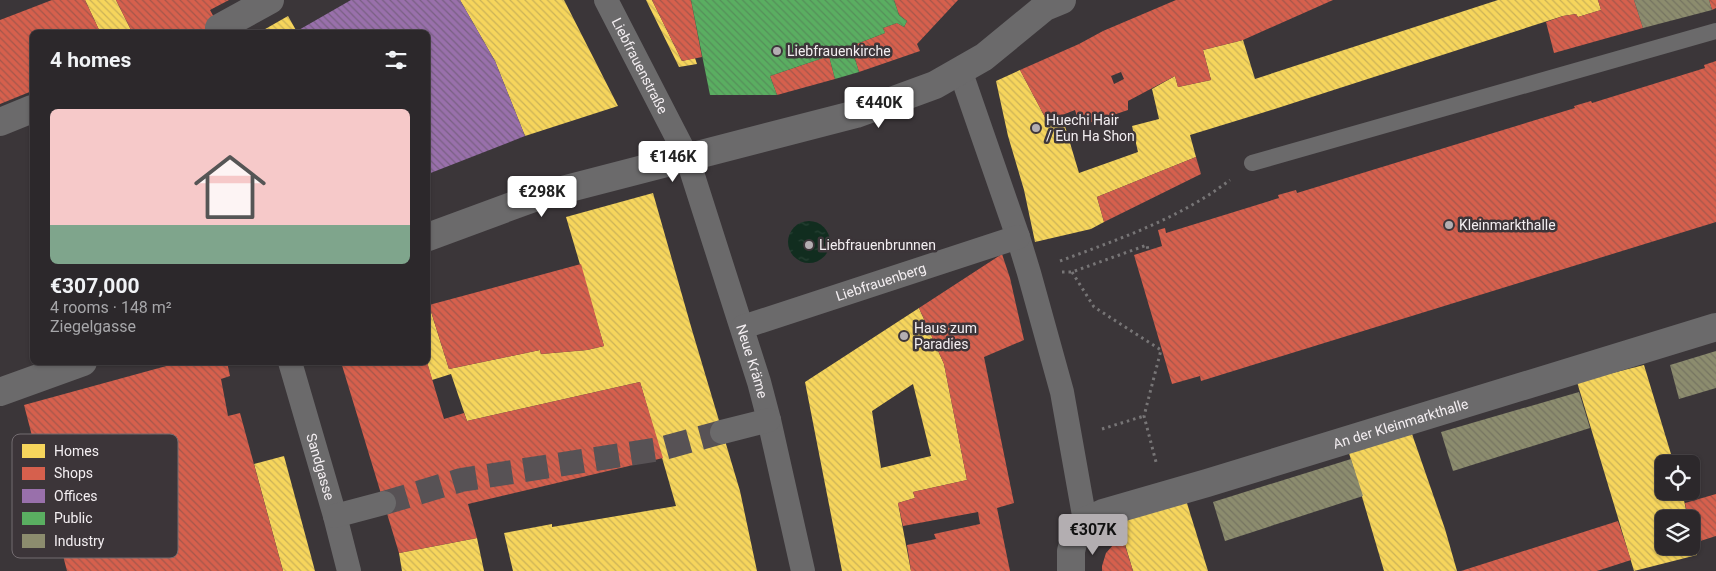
<!DOCTYPE html>
<meta charset="utf-8">
<style>
body{margin:0;font-family:Roboto,sans-serif;background:#343033;color:#f1f3f6;height:100vh;display:flex;flex-direction:column;font-size:19px;white-space:nowrap}
*{box-sizing:border-box;margin:0}
p{font-size:16px;color:#a6a6a9}
.icon{flex:none;width:28px;height:28px;fill:none;stroke:currentColor;stroke-width:2;stroke-linecap:round;stroke-linejoin:round}
.map{position:relative;flex:1;overflow:hidden}
.panel{position:absolute;left:30px;top:30px;width:400px;height:335px;display:flex;flex-direction:column;background:#2c282b;border-radius:8px;box-shadow:0 1px 4px #0004,0 0 0 1px #484447}
.panel>*{flex:none}
.fabs{position:absolute;left:1655px;top:455px;display:grid;gap:10px}
.fabs a{display:grid;place-items:center;width:45px;height:45px;border-radius:8px;background:#2c282b;box-shadow:0 1px 4px #0004,0 0 0 1px #484447;font-size:25px}
.price{position:absolute;translate:-50% -42px;padding:0 11px;border-radius:5px;background:#fff;color:#222;font-size:16px;line-height:32px;filter:drop-shadow(0 1px 2px #0008)}
.price::after{content:'';position:absolute;left:50%;top:30px;width:15px;height:11px;margin-left:-8px;background:inherit;clip-path:polygon(0 0,100% 0,50% 100%)}
.price.selected{background:#b3aeb1;color:#111}
ul{padding:0;list-style:none}
li{display:grid;align-content:center;gap:10px;height:265px;padding:0 20px}
li span{display:grid;place-items:center;height:155px;border-radius:8px;color:#555}
li>.icon{margin-inline-start:auto}
span .icon{width:90px;height:90px;fill:#fffc;stroke-width:1}
li b{font-size:21px}
h2{display:flex;justify-content:space-between;align-items:center;height:60px;padding:0 20px;font-size:21px}
.map>svg:first-child{display:block}
.water{fill:url(#water-ripples)}
.homes{fill:url(#homes-back-hatch);fill-rule:evenodd}
.shops{fill:url(#shops-back-hatch);fill-rule:evenodd}
.offices{fill:url(#offices-back-hatch)}
.public{fill:url(#public-back-hatch)}
.industry{fill:url(#industry-back-hatch)}
.lines{fill:none;stroke-linecap:round;stroke-linejoin:round}
.pedestrian-tunnel{stroke:#575255;stroke-width:24;stroke-dasharray:24 12;stroke-linecap:butt}
.path{stroke:#777576;stroke-width:3;stroke-dasharray:2.5 4;stroke-linecap:butt}
.service{stroke:#6b6a6b;stroke-width:16}
.pedestrian{stroke:#6b6a6b;stroke-width:24}
.minor{stroke:#6b6a6b;stroke-width:28}
.poi-dot{fill:#b3aeb1;stroke:#3c3539;stroke-width:2}
.labels{text-anchor:middle;stroke-width:5;stroke-linejoin:round;paint-order:stroke}
.poi-label{font-size:14px;fill:#f3eef1;stroke:#3c3539;text-anchor:start}
.street-label{font-size:14px;fill:#f3eef1;stroke:#3c3539}
.key{fill:#3c3539;stroke:#736c70;stroke-width:1}
.key-label{font-size:14px;fill:#f3eef1}
</style>
<div class="map">
<svg width="1716" height="571" viewBox="0 0 1716 571">
<defs>
<pattern id="water-ripples" width="26" height="14" patternUnits="userSpaceOnUse" patternTransform="scale(1.25)"><rect width="26" height="14" fill="#112d1f"/><path d="M2 4q2-2 4 0t4 0M15 11q2-2 4 0t4 0" fill="none" stroke="#284235"/></pattern>
<pattern id="homes-back-hatch" width="6" height="6" patternUnits="userSpaceOnUse" patternTransform="scale(1.25)"><rect width="6" height="6" fill="#f6d55c"/><path d="M-1 5l2 2M0 0l6 6M5-1l2 2" fill="none" stroke="#cbb257"/></pattern>
<pattern id="shops-back-hatch" width="6" height="6" patternUnits="userSpaceOnUse" patternTransform="scale(1.25)"><rect width="6" height="6" fill="#d6604d"/><path d="M-1 5l2 2M0 0l6 6M5-1l2 2" fill="none" stroke="#a5574b"/></pattern>
<pattern id="offices-back-hatch" width="6" height="6" patternUnits="userSpaceOnUse" patternTransform="scale(1.25)"><rect width="6" height="6" fill="#9970ab"/><path d="M-1 5l2 2M0 0l6 6M5-1l2 2" fill="none" stroke="#796083"/></pattern>
<pattern id="public-back-hatch" width="6" height="6" patternUnits="userSpaceOnUse" patternTransform="scale(1.25)"><rect width="6" height="6" fill="#5aae61"/><path d="M-1 5l2 2M0 0l6 6M5-1l2 2" fill="none" stroke="#558f5a"/></pattern>
<pattern id="industry-back-hatch" width="6" height="6" patternUnits="userSpaceOnUse" patternTransform="scale(1.25)"><rect width="6" height="6" fill="#8c8c6e"/><path d="M-1 5l2 2M0 0l6 6M5-1l2 2" fill="none" stroke="#757461"/></pattern>
</defs>
<rect width="100%" height="100%" fill="#3b3639"/>
<circle class="water" cx="809" cy="242" r="21"/>
<g class="homes">
<polygon points="85,0 116,0 132,32 100,32"/>
<polygon points="460,0 564,0 618,106 525,136 495,61"/>
<polygon points="646,0 652,0 682,61 695,58 697,64 679,67"/>
<polygon points="1498,0 1598,0 1601,10 1578,17 1576,14 1563,16 1265,112 1190,135 1196,157 1097,197 1104,222 1091,229 1035,242 1024,190 1008,136 996,81 1020,70 1047,121 1062,116 1079,173 1138,152 1132,126 1159,119 1152,89 1175,76 1178,87 1211,80 1203,50 1243,40 1255,79"/>
<polygon points="288,16 297,32 260,32"/>
<polygon points="653,193 692,330 740,491 757,571 513,571 504,533 552,524 552,527 676,506 640,382 467,421 451,374 432,380 427,362 428,302 449,369 540,350 541,354 587,350 604,346 566,217"/>
<path d="M919 308 944 364 967 480 913 492 915 498 898 503 911 571H842L805 382ZM913 384 931 456 881 468 872 411Z"/>
<polygon points="1644,365 1674,464 1664,464 1664,491 1682,491 1688,519 1664,519 1664,546 1691,546 1692,534 1697,555 1634,571 1577,382"/>
<polygon points="1412,434 1445,529 1457,571 1384,571 1349,453"/>
<polygon points="284,456 315,571 283,571 254,464"/>
<polygon points="1186,500 1208,571 1133,571 1118,521"/>
<polygon points="477,538 484,571 402,571 399,553"/>
</g>
<g class="shops">
<polygon points="52,0 85,0 100,32 32,32 32,91 0,104 0,20"/>
<polygon points="116,0 229,0 210,10 222,32 132,32"/>
<polygon points="652,0 691,0 702,57 682,61"/>
<polygon points="894,0 958,0 917,44 920,51 859,72 851,46 885,33 883,28 897,23 904,27 907,21 899,15"/>
<path d="M1176 0H1333L1243 40 1203 50 1211 80 1178 87 1175 76 1128 101V110L1080 126 1075 110 1047 121 1020 70 1079 44 1103 31ZM1121 72 1124 79 1114 84 1111 76Z"/>
<polygon points="1598,0 1634,0 1643,28 1554,53 1546,22 1563,16 1576,14 1578,17 1601,10"/>
<polygon points="1709,0 1716,0 1716,8 1712,10"/>
<polygon points="829,56 835,79 777,95 770,76"/>
<polygon points="1716,61 1716,222 1201,381 1200,376 1172,384 1134,255 1162,246 1158,230 1165,228 1166,233 1279,198 1278,195 1296,190 1297,193 1575,108 1574,106 1591,101 1592,103 1705,68 1704,65"/>
<polygon points="1196,157 1201,174 1104,222 1097,197"/>
<polygon points="1002,254 1010,278 1024,340 984,357 1014,503 997,508 1010,571 911,571 907,545 936,539 934,534 980,524 978,512 903,526 898,503 915,498 913,492 967,480 944,364 919,308"/>
<polygon points="581,264 604,346 587,350 541,354 540,350 449,369 429,305"/>
<polygon points="181,362 227,362 230,376 221,379 228,416 240,413 283,571 67,571 24,405"/>
<polygon points="341,362 427,362 444,419 464,413 467,421 640,382 663,458 468,504 477,538 399,553"/>
<polygon points="1716,494 1716,536 1694,543 1691,531 1691,519 1688,519 1685,503"/>
<polygon points="1618,521 1631,560 1597,571 1461,571"/>
<polygon points="1123,539 1133,571 1102,571 1102,566 1106,553 1114,544"/>
</g>
<polygon class="offices" points="351,0 460,0 495,61 525,136 428,174 428,32 297,32 297,31"/>
<polygon class="public" points="691,0 894,0 899,15 907,21 904,27 897,23 883,28 885,33 851,46 859,72 835,79 829,56 770,76 777,95 710,95"/>
<g class="industry">
<polygon points="1634,0 1709,0 1712,10 1643,28"/>
<polygon points="1716,351 1716,388 1679,399 1670,365"/>
<polygon points="1579,392 1590,428 1453,471 1441,432"/>
<polygon points="1351,459 1363,496 1225,541 1213,502"/>
</g>
<g class="lines">
<polyline class="pedestrian-tunnel" points="384,503 461,480 660,449 722,432"/>
<g class="path">
<path d="M1060 261C1119 239 1179 219 1230 180"/>
<polyline points="1062,272 1072,272 1147,245 1148,250"/>
<polyline points="1072,272 1094,307 1161,350 1144,416 1156,462"/>
<polyline points="1102,429 1144,416"/>
</g>
<polyline class="service" points="1252,163 1716,31"/>
<g class="pedestrian">
<path id="s1" d="M606 0 687 157 759 382 769 420 803 571"/>
<polyline points="960,70 1018,237 1029,273 1062,392 1085,521"/>
<path id="s2" d="M743 327 1018 237"/>
<path id="s3" d="M290 362 335 516 349 571"/>
<polyline points="722,432 769,420"/>
<polyline points="335,516 384,503"/>
</g>
<g class="minor">
<polyline points="219,28 270,0"/>
<polyline points="0,122 32,109"/>
<polyline points="428,237 539,196 856,114 935,85 984,57 1045,7 1062,0"/>
<polyline points="0,392 83,362"/>
<path id="s4" d="M1071 571V551L1075 536 1085 521 1103 513 1207 483 1716 327"/>
</g>
</g>
<g class="poi-dot">
<circle cx="777" cy="51" r="5"/>
<circle cx="1036" cy="128" r="5"/>
<circle cx="1449" cy="225" r="5"/>
<circle cx="809" cy="245" r="5"/>
<circle cx="904" cy="336" r="5"/>
</g>
<g class="labels">
<g class="poi-label">
<text x="787" y="56">Liebfrauenkirche</text>
<text x="1046" y="125">Huechi Hair<tspan x="1046" dy="16">/ Eun Ha Shon</tspan></text>
<text x="1459" y="230">Kleinmarkthalle</text>
<text x="819" y="250">Liebfrauenbrunnen</text>
<text x="914" y="333">Haus zum<tspan x="914" dy="16">Paradies</tspan></text>
</g>
<g class="street-label">
<text dy="5" stroke="none"><textPath href="#s1" startOffset="74">Liebfrauenstraße</textPath></text>
<text dy="5" stroke="none"><textPath href="#s2" startOffset="145">Liebfrauenberg</textPath></text>
<text dy="5" stroke="none"><textPath href="#s1" startOffset="391">Neue Kräme</textPath></text>
<text dy="5" stroke="none"><textPath href="#s4" startOffset="384">An der Kleinmarkthalle</textPath></text>
<text dy="5" stroke="none"><textPath href="#s3" startOffset="109">Sandgasse</textPath></text>
</g>
</g>
<rect x="12" y="434" width="166" height="124" rx="8" class="key"/>
<rect x="22" y="444" width="23" height="14" fill="#f6d55c"/>
<rect x="22" y="467" width="23" height="13" fill="#d6604d"/>
<rect x="22" y="489" width="23" height="14" fill="#9970ab"/>
<rect x="22" y="512" width="23" height="13" fill="#5aae61"/>
<rect x="22" y="534" width="23" height="14" fill="#8c8c6e"/>
<g class="key-label">
<text x="54" y="456">Homes</text>
<text x="54" y="478">Shops</text>
<text x="54" y="501">Offices</text>
<text x="54" y="523">Public</text>
<text x="54" y="546">Industry</text>
</g>
</svg>
<div class="fabs">
<a><svg class="icon" aria-label="locate" viewBox="0 0 24 24"><circle cx="12" cy="12" r="6"/><path d="M12 2v4M12 18v4M2 12h4M18 12h4"/></svg></a>
<a><svg class="icon" aria-label="layers" viewBox="0 0 24 24"><path d="M12 4l9 5-9 5-9-5zM3 14l9 5 9-5"/></svg></a>
</div>
<b class="price" style="left:879px;top:129px">€440K</b>
<b class="price" style="left:673px;top:183px">€146K</b>
<b class="price" style="left:542px;top:218px">€298K</b>
<b class="price selected" style="left:1093px;top:556px">€307K</b>
<section class="panel">
<h2>4 homes<svg class="icon" aria-label="filters" viewBox="0 0 24 24"><path d="M4 7h16M4 17h16"/><circle cx="9" cy="7" r="2"/><circle cx="15" cy="17" r="2"/></svg></h2>
<ul>
<li><span style="background:linear-gradient(#f6c9c9 75%,#7fa58c 0)"><svg class="icon" aria-label="home" viewBox="0 0 24 24"><path d="M3 11l9-7 9 7M6 9v11h12V9"/></svg></span><div><b>€307,000</b><p>4 rooms · 148 m²</p><p>Ziegelgasse</p></div></li>
</ul>
</section>
</div>
